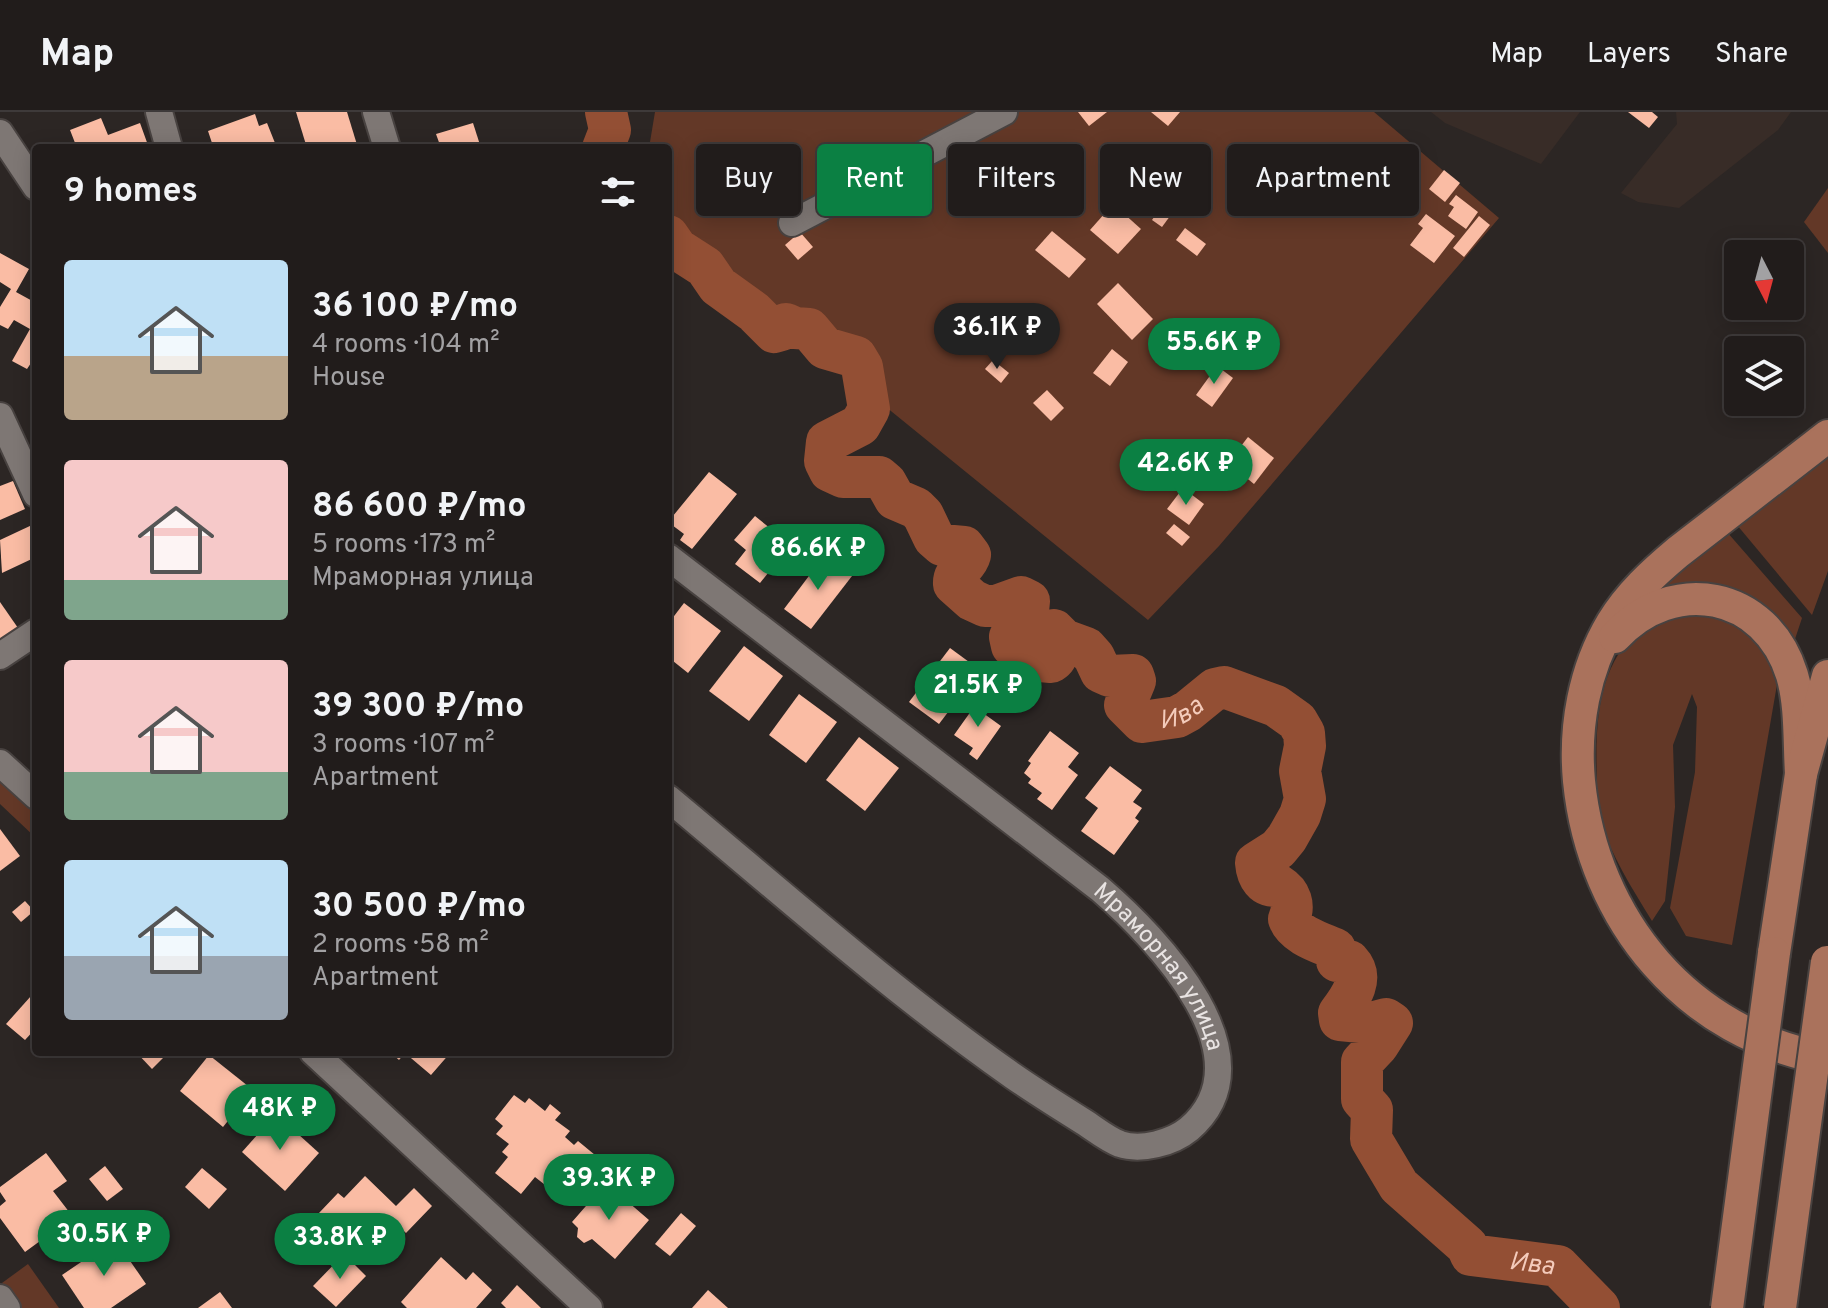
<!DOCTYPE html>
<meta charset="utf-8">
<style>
body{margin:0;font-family:Overpass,sans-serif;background:#2d2928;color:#f1f3f6;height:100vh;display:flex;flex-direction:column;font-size:30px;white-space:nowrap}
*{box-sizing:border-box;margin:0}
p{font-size:26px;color:#a2a1a3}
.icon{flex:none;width:44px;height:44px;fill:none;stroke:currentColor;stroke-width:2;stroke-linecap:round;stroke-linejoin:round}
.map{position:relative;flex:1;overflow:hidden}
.panel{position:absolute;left:32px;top:32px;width:640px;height:912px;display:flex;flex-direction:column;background:#211c1b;border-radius:8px;box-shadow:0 4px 20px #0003,0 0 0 2px #3e3a3a}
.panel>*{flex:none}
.hud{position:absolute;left:696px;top:32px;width:760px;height:72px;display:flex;gap:16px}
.needle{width:52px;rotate:174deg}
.fabs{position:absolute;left:1724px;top:128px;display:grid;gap:16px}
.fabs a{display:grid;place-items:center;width:80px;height:80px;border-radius:8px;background:#211c1b;box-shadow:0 4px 20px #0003,0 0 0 2px #3e3a3a;font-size:40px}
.price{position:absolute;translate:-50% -68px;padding:0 18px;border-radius:28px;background:#0b8043;color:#fff;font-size:26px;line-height:52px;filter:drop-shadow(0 2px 4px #0008)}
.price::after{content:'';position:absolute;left:50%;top:48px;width:24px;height:18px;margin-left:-12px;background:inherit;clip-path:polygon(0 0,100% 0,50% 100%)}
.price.on{background:#222;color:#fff}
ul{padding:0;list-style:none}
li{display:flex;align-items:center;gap:24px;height:200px;padding:0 32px}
li span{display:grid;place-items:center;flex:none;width:224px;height:160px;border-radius:8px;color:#555}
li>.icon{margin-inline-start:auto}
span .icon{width:96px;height:96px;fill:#fffc;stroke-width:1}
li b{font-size:34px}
h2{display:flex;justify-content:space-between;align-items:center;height:96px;padding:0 32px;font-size:34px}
.chip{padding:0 28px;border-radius:8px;background:#211c1b;box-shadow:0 4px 20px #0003,0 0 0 2px #3e3a3a;font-size:28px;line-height:72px}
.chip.on{background:#0b8043;color:#fff}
header{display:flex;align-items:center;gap:48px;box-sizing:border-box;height:112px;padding:0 40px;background:#211c1b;border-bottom:2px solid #3e3a3a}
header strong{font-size:38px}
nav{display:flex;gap:44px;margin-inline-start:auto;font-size:28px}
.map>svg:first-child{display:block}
.built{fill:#382c27}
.green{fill:#633827}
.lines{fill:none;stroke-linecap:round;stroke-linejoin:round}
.river{stroke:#934f34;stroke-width:42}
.building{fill:#fabca4}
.minor-casing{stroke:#484240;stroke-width:30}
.major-casing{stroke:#484240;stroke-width:36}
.minor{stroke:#7e7774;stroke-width:26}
.major{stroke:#aa725c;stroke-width:32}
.major-bridge-casing{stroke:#484240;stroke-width:36;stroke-linecap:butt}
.major-bridge{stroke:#aa725c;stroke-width:32}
.labels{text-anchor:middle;stroke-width:8;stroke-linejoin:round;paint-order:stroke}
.street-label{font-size:24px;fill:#e9e4e3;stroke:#231d1b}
.water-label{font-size:26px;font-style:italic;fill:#f4cbbb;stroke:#231d1b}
</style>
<header>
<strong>Map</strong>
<nav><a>Map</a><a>Layers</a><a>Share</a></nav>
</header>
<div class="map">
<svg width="1828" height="1196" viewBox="0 0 1828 1196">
<rect width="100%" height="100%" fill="#2c2624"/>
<g class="built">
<polygon points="1431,0 1580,0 1541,52 1445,11"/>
<polygon points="1676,0 1791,0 1778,18 1679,96 1638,90 1621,81 1677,12"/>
</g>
<g class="green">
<polygon points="655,0 1374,0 1499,106 1219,434 1148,508 886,295 668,107 668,36 649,36"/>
<polygon points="1828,76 1828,141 1804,110"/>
<polygon points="1828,337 1828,459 1812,503 1737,413"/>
<path d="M1727 420 1802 506 1793 533C1769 507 1746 472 1707 473 1691 473 1673 480 1657 483V477Z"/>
<path d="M1702 502C1743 510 1760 524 1779 561L1732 833 1686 824 1670 796 1695 660 1697 595 1692 582 1673 633 1675 695 1665 789 1652 809C1632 776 1611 744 1599 705 1596 694 1597 680 1597 669 1595 616 1596 550 1643 516 1658 504 1684 503 1702 502Z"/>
<polygon points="0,665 36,698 36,726 0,692"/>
<polygon points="28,1152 59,1196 20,1196 2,1171"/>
</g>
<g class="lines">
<g class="river">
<polyline points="603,36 610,18 606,0"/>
<path id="s1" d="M668 124 677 137 705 155 718 174 754 200 774 220 781 218 786 212 795 216 809 217 825 236 856 245 862 255 869 297 860 313 827 330 825 349 830 359 843 365H879L886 371 895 387 916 396 923 403 934 426 942 433 964 435 970 443C967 455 953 459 954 472L972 488 985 494H996L1021 485 1029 489 1028 499 1010 525 1012 534 1027 533 1040 549 1051 550C1062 543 1053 534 1050 525L1054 518 1064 528 1086 536 1094 545 1101 560 1110 564 1133 563 1135 569 1125 593 1142 610 1177 605 1188 599 1215 577 1224 575 1276 594 1297 609 1304 621 1305 634 1300 659 1305 687 1300 703 1287 726 1278 737 1256 751C1257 764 1264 777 1278 773 1291 781 1295 793 1289 807 1295 823 1319 830 1335 837L1337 849H1349C1365 866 1351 885 1339 901L1340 908 1371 911 1386 907 1392 911 1378 933 1362 950V987L1372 998 1371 1027 1399 1074 1467 1134 1471 1143 1558 1154 1599 1196"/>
</g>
</g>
<g class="building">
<polygon points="296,0 347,0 358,36 307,36"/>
<polygon points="1078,0 1107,0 1089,14"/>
<polygon points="1151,0 1180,0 1168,14"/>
<polygon points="1628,0 1652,0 1658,5 1649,16"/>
<polygon points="255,2 259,14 267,11 277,36 199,36 212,31 208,19"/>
<polygon points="101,6 108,23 140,11 149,36 77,36 70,18"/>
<polygon points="473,11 481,36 441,36 436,22"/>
<polygon points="1444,58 1460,71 1445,90 1429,77"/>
<polygon points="991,65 1013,83 997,103 975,85"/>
<polygon points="1456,83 1478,100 1466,117 1448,104 1454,95 1449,92"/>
<polygon points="1113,92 1141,117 1118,142 1090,118"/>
<polygon points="1163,92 1173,100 1162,115 1152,108"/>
<polygon points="1426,102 1455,124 1434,151 1410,133 1423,116 1418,112"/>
<polygon points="1479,104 1490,113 1464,145 1453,136"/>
<polygon points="1185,116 1206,132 1197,144 1176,128"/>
<polygon points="1052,119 1086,147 1069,166 1035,138"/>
<polygon points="800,120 813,135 798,148 785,133"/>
<polygon points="0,141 29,157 16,180 36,191 34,219 36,220 36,249 33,248 27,257 12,249 30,217 14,208 8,217 0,213 0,195 11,177 0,170"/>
<polygon points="1118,171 1153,207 1132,228 1097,192"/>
<polygon points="1112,237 1128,250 1110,274 1093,261"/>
<polygon points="993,248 1009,261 1001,271 985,257"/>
<polygon points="1217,254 1233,266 1212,295 1196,283"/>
<polygon points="1047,278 1064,296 1051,309 1033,291"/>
<polygon points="1248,325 1274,346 1254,372 1228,351"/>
<polygon points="709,360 737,382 692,437 680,428 684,422 668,410"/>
<polygon points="13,369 25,397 0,408 0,374"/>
<polygon points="1183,376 1204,392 1189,413 1167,397"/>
<polygon points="755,404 791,433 760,471 735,452 746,438 734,428"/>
<polygon points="1174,412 1190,425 1182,434 1166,421"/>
<polygon points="32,413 36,421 36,445 2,461 0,428"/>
<polygon points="824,444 852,464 811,517 784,497"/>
<polygon points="0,490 18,516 0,529"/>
<polygon points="684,491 721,519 688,561 668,545 668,512"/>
<polygon points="744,534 783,564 749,609 709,579"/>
<polygon points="950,536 980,558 939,612 909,590"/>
<polygon points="799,582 837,610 806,651 769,623"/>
<polygon points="981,585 990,592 983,601 1001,614 977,648 969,642 973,636 954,623"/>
<polygon points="1050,619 1079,641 1068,655 1078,663 1052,698 1037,687 1042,681 1028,671 1031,667 1024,661 1031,651 1028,649"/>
<polygon points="859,625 899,656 865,699 826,668"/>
<polygon points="1110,654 1142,678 1133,690 1142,696 1135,706 1139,709 1114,743 1081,719 1098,696 1085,686"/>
<polygon points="0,717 20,744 0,759"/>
<polygon points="25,789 34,799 21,810 12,800"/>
<polygon points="31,884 36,889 36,916 25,928 6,912"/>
<polygon points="136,940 169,940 152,957"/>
<polygon points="390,940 451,940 431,963 405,941 399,948"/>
<polygon points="209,943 253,978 223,1015 180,979"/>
<polygon points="514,983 525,991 529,986 545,999 550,992 561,1001 555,1008 570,1019 565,1025 574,1033 578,1029 595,1043 584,1058 577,1052 554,1080 535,1065 521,1082 495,1061 508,1045 502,1040 509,1032 496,1022 503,1014 495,1007"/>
<polygon points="276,1002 319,1041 285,1079 242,1040"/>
<polygon points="46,1041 67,1069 53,1079 73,1105 25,1140 0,1106 0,1094 6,1089 0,1080 0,1075"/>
<polygon points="105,1054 123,1077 107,1089 89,1067"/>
<polygon points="202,1056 227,1077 209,1097 185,1075"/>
<polygon points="365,1064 396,1094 414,1076 432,1094 406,1121 390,1106 359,1139 319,1101 338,1081 344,1086"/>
<polygon points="606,1071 649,1108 615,1147 592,1127 584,1131 577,1125 578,1116 572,1110"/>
<polygon points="681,1101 696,1114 670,1144 655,1132"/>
<polygon points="115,1127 146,1172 111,1196 84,1196 62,1163"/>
<polygon points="344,1142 366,1164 336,1195 313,1174"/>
<polygon points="441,1145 466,1168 473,1160 492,1178 476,1196 407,1196 401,1190"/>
<polygon points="517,1173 541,1196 506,1196 501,1191"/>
<polygon points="708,1178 728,1196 692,1196"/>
<polygon points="220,1180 232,1196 198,1196"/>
</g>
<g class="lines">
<defs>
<g id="minor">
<polyline points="159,0 169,36"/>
<polyline points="376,0 387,36"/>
<polyline points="0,21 36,75"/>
<polyline points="792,111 1004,0"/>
<polyline points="0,304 36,382"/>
<path id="s2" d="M668 445 1100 777C1157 826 1272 946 1189 1017 1172 1031 1141 1039 1120 1032 1107 1027 1095 1017 1084 1010 1060 995 1036 980 1013 964 892 879 781 780 668 686"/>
<polyline points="0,544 36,520"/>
<polyline points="0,651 36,684"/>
<polyline points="313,940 589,1196"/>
<polyline points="0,1186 7,1196"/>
</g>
<g id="major">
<path d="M1828 324 1678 440C1653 461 1629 483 1612 511 1584 558 1574 615 1579 669 1593 809 1688 923 1828 947"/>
<path d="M1615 525C1673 462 1766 479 1792 563 1801 593 1799 630 1801 662"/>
<polyline points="1774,841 1801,662 1828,564"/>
</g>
</defs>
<use href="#minor" class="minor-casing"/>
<use href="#major" class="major-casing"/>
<use href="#minor" class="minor"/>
<use href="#major" class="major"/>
<defs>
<g id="major-bridge">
<polyline points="1727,1196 1774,841"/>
<polyline points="1780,1196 1827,850"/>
</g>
</defs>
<use href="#major-bridge" class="major-bridge-casing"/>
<use href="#major-bridge" class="major-bridge"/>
</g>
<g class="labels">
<g class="street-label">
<text dy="8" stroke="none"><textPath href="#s2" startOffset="644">Мраморная улица</textPath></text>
</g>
<g class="water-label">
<text dy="9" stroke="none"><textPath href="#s1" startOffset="1008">Ива</textPath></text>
<text dy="9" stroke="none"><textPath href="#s1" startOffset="1928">Ива</textPath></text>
</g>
</g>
</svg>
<div class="fabs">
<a><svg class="needle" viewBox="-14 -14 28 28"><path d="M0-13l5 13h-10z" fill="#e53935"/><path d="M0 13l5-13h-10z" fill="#a2a1a3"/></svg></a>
<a><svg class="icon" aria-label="layers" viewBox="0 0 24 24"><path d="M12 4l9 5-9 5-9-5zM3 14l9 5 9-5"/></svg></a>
</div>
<b class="price on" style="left:997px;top:259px">36.1K ₽</b>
<b class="price" style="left:1214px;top:274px">55.6K ₽</b>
<b class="price" style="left:1186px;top:395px">42.6K ₽</b>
<b class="price" style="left:818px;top:480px">86.6K ₽</b>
<b class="price" style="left:978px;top:617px">21.5K ₽</b>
<b class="price" style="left:280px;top:1040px">48K ₽</b>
<b class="price" style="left:609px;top:1110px">39.3K ₽</b>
<b class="price" style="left:104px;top:1166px">30.5K ₽</b>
<b class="price" style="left:340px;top:1169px">33.8K ₽</b>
<div class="hud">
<a class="chip">Buy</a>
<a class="chip on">Rent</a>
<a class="chip">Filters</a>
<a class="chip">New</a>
<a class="chip">Apartment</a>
</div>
<section class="panel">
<h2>9 homes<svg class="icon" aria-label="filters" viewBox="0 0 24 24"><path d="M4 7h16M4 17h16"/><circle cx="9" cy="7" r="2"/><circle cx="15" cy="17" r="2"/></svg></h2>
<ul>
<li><span style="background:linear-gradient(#bfe0f5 60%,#b9a48a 0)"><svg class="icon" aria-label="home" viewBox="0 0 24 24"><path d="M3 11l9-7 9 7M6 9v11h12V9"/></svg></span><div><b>36 100 ₽/mo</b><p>4 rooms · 104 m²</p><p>House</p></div></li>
<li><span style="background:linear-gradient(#f6c9c9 75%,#7fa58c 0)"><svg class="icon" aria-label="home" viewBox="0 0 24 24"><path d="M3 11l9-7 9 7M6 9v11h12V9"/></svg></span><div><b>86 600 ₽/mo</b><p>5 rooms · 173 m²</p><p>Мраморная улица</p></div></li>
<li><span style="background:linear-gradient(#f6c9c9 70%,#7fa58c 0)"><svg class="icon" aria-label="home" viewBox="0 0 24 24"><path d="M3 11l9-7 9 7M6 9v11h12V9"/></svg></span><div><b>39 300 ₽/mo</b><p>3 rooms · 107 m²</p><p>Apartment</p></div></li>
<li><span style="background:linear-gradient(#bfe0f5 60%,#9aa5b1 0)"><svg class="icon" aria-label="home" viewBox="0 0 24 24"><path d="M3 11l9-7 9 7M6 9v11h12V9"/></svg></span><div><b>30 500 ₽/mo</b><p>2 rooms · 58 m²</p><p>Apartment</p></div></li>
</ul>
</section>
</div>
